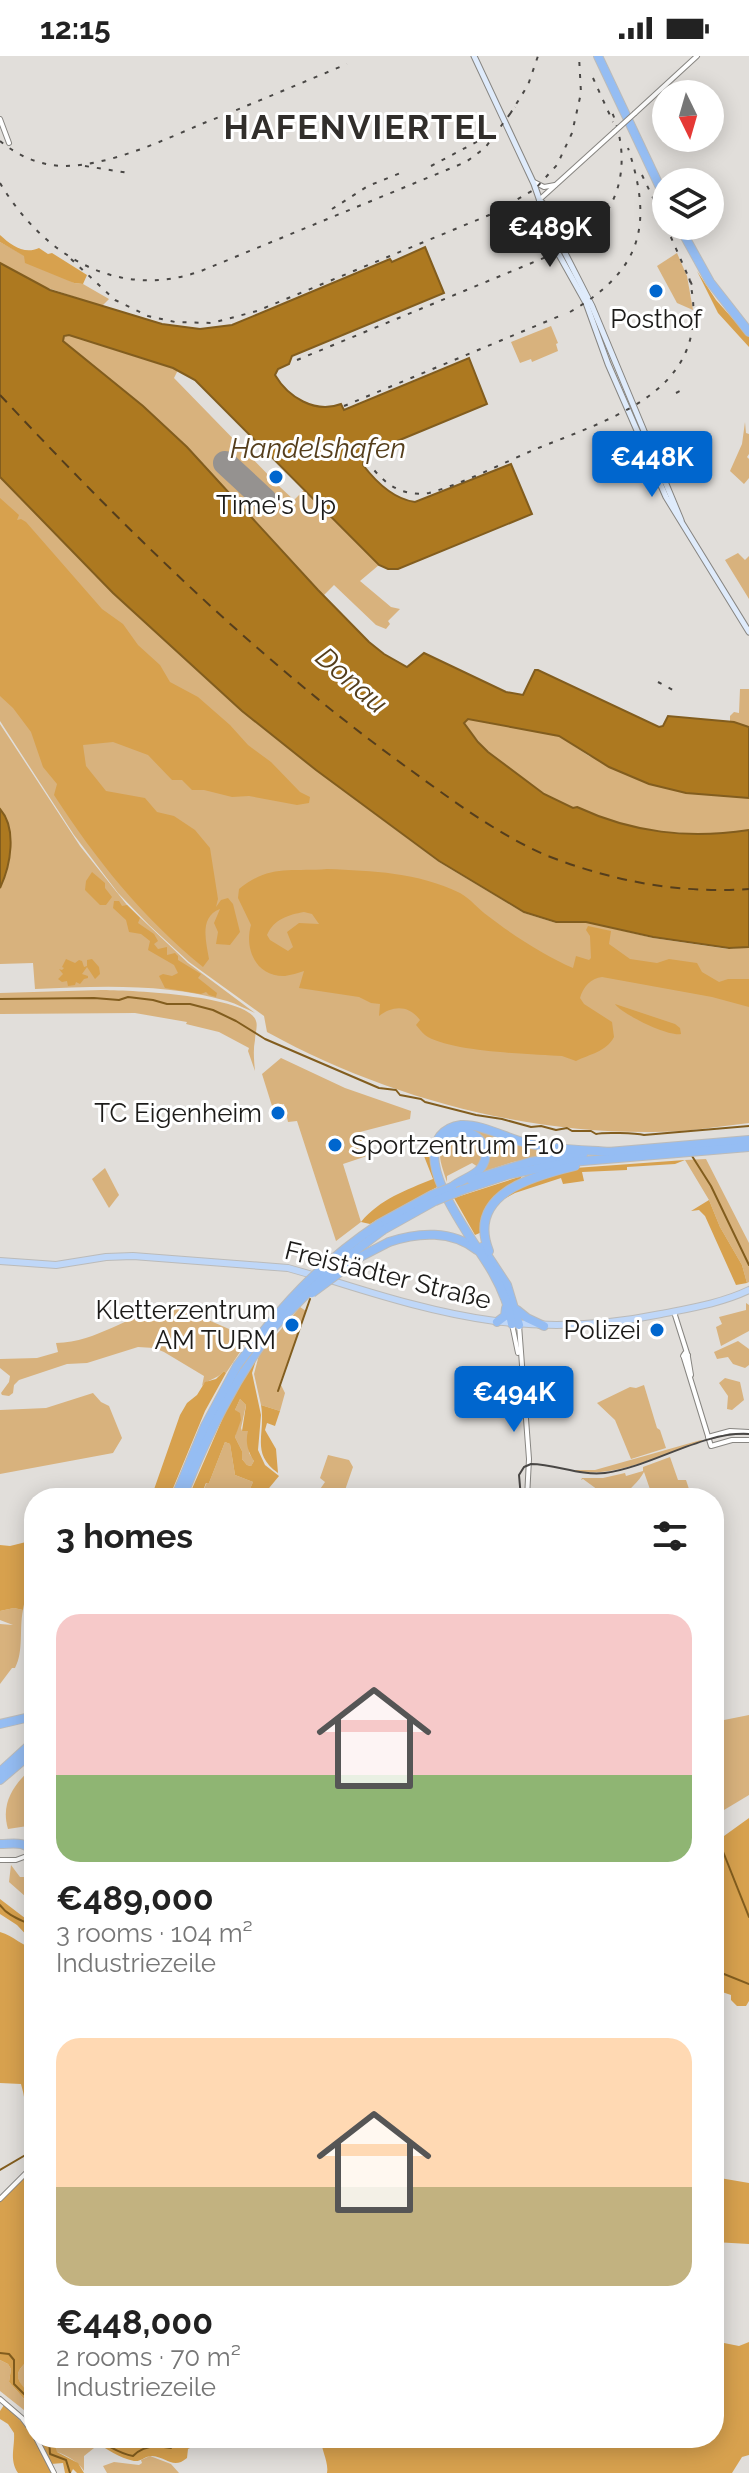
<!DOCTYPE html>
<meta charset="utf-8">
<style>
body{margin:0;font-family:Raleway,sans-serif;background:#f6f6f6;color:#222;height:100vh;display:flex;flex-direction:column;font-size:30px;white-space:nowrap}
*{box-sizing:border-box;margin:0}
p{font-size:26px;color:#767676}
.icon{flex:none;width:44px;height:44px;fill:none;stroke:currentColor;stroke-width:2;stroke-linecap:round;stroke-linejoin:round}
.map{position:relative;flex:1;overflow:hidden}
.side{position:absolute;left:24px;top:1432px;width:700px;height:960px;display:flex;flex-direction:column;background:#fff;border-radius:32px;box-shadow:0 4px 20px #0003}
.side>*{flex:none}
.needle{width:52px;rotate:175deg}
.controls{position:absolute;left:652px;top:24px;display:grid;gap:16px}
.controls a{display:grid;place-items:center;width:72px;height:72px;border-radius:50%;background:#fff;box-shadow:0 4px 20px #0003;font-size:40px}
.price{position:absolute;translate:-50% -68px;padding:0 18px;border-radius:8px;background:#0066ce;color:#fff;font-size:26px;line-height:52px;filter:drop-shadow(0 2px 4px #0008)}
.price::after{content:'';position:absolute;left:50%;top:48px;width:24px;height:18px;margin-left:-12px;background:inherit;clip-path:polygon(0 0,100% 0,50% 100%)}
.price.current{background:#222;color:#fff}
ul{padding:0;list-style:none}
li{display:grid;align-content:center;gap:16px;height:424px;padding:0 32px}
li span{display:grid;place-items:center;height:248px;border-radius:24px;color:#555}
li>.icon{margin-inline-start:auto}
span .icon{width:144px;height:144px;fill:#fffc;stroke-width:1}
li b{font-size:34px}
h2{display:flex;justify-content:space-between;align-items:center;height:96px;padding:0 32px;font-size:34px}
.status{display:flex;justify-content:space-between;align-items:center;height:56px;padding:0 40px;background:#fff;direction:ltr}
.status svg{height:22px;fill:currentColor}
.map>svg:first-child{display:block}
.green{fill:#d8b27d}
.forest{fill:#d7a14e;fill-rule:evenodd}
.water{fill:#ad7920;stroke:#825d1e;stroke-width:2}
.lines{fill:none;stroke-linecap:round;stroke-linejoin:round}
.stream{stroke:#825d1e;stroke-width:2}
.ferry{stroke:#553e1c;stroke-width:2;stroke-dasharray:10 8;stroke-linecap:butt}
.runway{stroke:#959290;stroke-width:24}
.tertiary-casing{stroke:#878581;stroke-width:6}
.secondary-casing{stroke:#878581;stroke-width:7}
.primary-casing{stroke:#bbbbba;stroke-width:8}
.motorway-casing{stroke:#bbbbba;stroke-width:10}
.tertiary{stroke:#fff;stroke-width:4}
.secondary{stroke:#dfebfb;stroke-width:5}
.primary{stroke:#bfd7f8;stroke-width:6}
.motorway{stroke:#95bdf3;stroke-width:8}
.tram{stroke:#494745;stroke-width:2}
.rail{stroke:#494745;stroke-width:2;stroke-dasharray:4 8;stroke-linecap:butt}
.tertiary-bridge-casing{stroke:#878581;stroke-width:6;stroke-linecap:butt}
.motorway-bridge-casing{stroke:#bbbbba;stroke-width:10;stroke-linecap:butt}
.tertiary-bridge{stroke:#fff;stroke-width:4}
.motorway-bridge{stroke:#95bdf3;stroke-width:8}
.poi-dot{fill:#0066ce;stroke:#fff;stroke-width:3}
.labels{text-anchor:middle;stroke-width:6;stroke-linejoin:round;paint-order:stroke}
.poi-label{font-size:26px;fill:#1c1b19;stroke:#fff;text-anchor:end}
.street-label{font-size:26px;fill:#1c1b19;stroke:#fff}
.water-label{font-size:28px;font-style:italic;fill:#553e1c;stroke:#fff}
.district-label{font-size:34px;font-weight:bold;letter-spacing:2px;fill:#312e2b;stroke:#fff}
</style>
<div class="status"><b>12:15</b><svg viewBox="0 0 49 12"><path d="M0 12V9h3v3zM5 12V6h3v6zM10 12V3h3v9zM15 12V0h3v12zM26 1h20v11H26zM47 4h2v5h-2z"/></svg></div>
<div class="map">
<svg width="749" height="2417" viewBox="0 0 749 2417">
<rect width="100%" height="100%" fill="#e1deda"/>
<g class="green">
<polygon points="0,186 74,227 83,228 109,243 102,250 39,229 0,207"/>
<polygon points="677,197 687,220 693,254 677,247 657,210"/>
<polygon points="551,270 558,287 556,288 558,295 532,306 531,303 520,307 511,286"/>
<polygon points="68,279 178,314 174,322 280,431 294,444 305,433 379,509 360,525 391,551 400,553 388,565 390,568 386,573 376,569 334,529 323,540 187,391 143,350 65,288 63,282"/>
<polygon points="745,366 746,377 749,378 749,398 747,401 749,403 749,422 744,428 730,415 742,388"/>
<path d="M0 421 113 537 242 655 316 714 439 806 524 857 556 867 586 866 653 882 728 893 749 891V1067C717 1071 685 1076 652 1076 520 1077 383 1040 267 976L264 960 189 906 149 869 118 837 74 779 0 665Z"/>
<polygon points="738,497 745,504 749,500 749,543 725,504"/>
<polygon points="740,633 749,633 749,671 730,666 730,660 734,656 739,657"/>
<path d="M468 663 559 680 589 700 686 737 749 742V774C688 782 633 777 577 751L573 752 544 738 488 696 464 668 465 664Z"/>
<path d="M0 668 80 790 127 849 188 907 255 957C246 953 237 948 227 945 165 927 99 930 35 933L33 907 0 908Z"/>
<path d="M101 934C126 934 249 939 256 965 258 970 255 978 255 984 253 994 254 1004 255 1015L248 995 249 992 219 976 186 968 187 966 135 957 0 958V937Z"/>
<polygon points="281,1002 345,1032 411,1055 410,1063 360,1076 367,1100 343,1108 361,1166 336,1185 297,1065 288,1066 284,1048 272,1050 262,1018"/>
<path d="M467 1071 526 1089 561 1094V1097L513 1106 479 1117C505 1079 449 1056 438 1091 435 1104 443 1118 443 1128 434 1102 429 1071 467 1071Z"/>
<path d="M460 1077 479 1086 483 1101 478 1111 472 1107 447 1120V1126C438 1098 434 1093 460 1077Z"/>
<polygon points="706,1103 749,1187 749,1226 747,1227 742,1209 720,1171 709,1144 685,1104"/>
<polygon points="105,1112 119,1139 109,1152 92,1123"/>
<polygon points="746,1247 749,1249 749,1275 721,1290 716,1271 722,1268 719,1261 746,1254"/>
<polygon points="300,1251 306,1255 280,1327 285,1337 280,1355 261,1349 254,1318 259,1299"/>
<path d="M168 1252 196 1255 206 1263 236 1276 248 1284 226 1317 224 1315C216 1324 208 1323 202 1330L204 1320 164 1296 154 1292 138 1291 87 1307 67 1308 19 1324 14 1329 13 1337 9 1340 2 1339 1 1337 9 1326 10 1320 0 1312V1303L37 1302 58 1296 56 1287C99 1286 127 1258 168 1252Z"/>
<polygon points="738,1285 749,1293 749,1309 745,1312 733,1308 728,1301 717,1303 714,1296"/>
<polygon points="725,1322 740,1326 744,1344 732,1354 727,1353 728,1340 719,1327"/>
<polygon points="644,1329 657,1372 660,1374 666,1392 631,1403 615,1364 597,1347 630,1331 636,1332"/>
<polygon points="93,1337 101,1346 109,1350 122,1382 113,1397 0,1418 0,1354 46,1352"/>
<polygon points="240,1343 246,1349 241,1372 242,1375 248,1374 249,1397 254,1405 251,1410 247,1409 242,1403 242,1395 235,1381 238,1369 235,1354"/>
<path d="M701 1384 703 1385C668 1397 608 1425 573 1414H595Z"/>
<polygon points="225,1386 230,1388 235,1419 253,1426 246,1442 200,1442 207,1426 209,1427"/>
<polygon points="328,1399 349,1404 353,1411 344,1437 338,1434 349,1442 314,1442 325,1426 320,1422"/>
<path d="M670 1401 678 1424H686L692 1442H653L644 1416C638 1427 630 1431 624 1442H609L583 1423 581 1424 582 1422H603L625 1417 626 1420 643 1415V1411Z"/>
<path d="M14 1552 23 1554C19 1573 24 1595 15 1612H12L0 1628V1568L13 1569 0 1564V1555Z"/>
<polygon points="749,1659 749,1739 714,1760 714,1666"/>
<path d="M34 1710V1769L8 1773C0 1746 15 1727 34 1710Z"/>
<polygon points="11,1809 20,1821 34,1821 34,1848 9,1826"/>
<path d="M34 2300V2344C19 2324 7 2320 34 2300Z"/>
<polygon points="0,2304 8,2308 11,2313 9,2326 34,2354 34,2362 0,2335"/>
<path d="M55 2382H76L99 2388 84 2400V2415C79 2406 66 2399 57 2396Z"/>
<polygon points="150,2400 171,2408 179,2417 107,2417 103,2410 114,2406 139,2409 142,2407 141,2404"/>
</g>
<g class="forest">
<path d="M0 179C11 189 24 199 39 192L48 198 52 197 87 219 83 228 74 227 25 207 24 200 0 186Z"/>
<polygon points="697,215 716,244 749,281 749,291 718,257"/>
<path d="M0 442 19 459 17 464 21 463 26 466 102 553 123 568 138 589 160 609 170 626 198 641 230 669 248 689 271 706 300 736 310 741 309 747 297 749 249 740 232 741 204 734H192L182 724H172L148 699 113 686 83 689 86 710 106 735 145 742 157 756 174 760 195 774 210 792 218 843 216 851 221 844 228 842 233 848 240 876 230 889 216 888 218 876 214 867 220 853C199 861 206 885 209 903L203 911C143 862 96 804 54 739L57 728 43 711 31 676 13 652 0 640Z"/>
<path d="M327 813C373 815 417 816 460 837 471 843 478 853 488 860 511 878 547 901 573 912L576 900 589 904 591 902 590 880 586 874 588 870 611 875 609 888 630 903 657 907 669 903 697 907 702 916 719 926 728 923H749V951L712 941 602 921C591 922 583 931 580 942L584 948 612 966 614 981C606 996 590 998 576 1005L562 1000C531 998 448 996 425 979 421 976 419 972 416 969L420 964C409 949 393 949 379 960L380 948 371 947 359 941 299 932 304 915C298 917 291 919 285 920 256 921 244 893 251 869L238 842 239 833C270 808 290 816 327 813ZM304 856 312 858 319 868 299 867 287 876 293 891 288 895 270 884 267 879C274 863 288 859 304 856Z"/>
<polygon points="92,816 105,827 105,832 112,841 106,849 100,849 85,834 86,825"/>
<polygon points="114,845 119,845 122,850 127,849 140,862 138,867 154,878 158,885 154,888 158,893 167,891 167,899 175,897 178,900 178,904 201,918 198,922 217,937 216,941 209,939 206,936 201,938 165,932 159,920 163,918 172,920 178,917 174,909 148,894 150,885 141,878 129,876 126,864 113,852"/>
<polygon points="66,903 75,907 79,904 82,905 84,911 87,910 87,904 92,903 99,911 100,918 95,923 87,911 82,918 88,920 88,922 84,923 80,928 76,926 75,929 68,930 67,925 62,926 58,923 63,918 59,913 62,914 64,912 62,911"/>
<path d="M615 948 675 968 680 972 681 978C668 981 622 958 615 948Z"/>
<path d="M433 1091 439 1130 370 1168 361 1166C380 1143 406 1134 433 1123L422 1095Z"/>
<polygon points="685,1104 675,1108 627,1111 627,1114 582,1116 584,1125 563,1128 561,1122 515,1137 502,1144 522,1129 575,1112"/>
<polygon points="522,1120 518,1127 503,1135 482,1176 475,1179 454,1142"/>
<polygon points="709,1144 720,1171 742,1209 747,1227 736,1229 705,1160 699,1154 691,1155"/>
<path d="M257 1301 252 1317 261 1359 258 1394 265 1409 279 1420 265 1437 264 1442H246L253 1426 235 1419 230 1388 225 1386 209 1427H206L200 1442H188L228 1350ZM240 1343 246 1349 242 1375H248C245 1386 248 1396 254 1405L251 1410 247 1409 242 1403V1395L235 1381 241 1364 240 1357 235 1354Z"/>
<polygon points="224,1315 226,1317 205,1355 169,1442 151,1442 180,1359 187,1347 197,1339 205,1326 216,1323"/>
<path d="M261 1349 280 1355 275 1370 267 1367 265 1374 276 1393 278 1417C250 1397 266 1379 261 1349Z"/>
<polygon points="34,1484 34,1528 27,1531 23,1554 14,1552 0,1555 0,1489 10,1490"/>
<polygon points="749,1762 749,1945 746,1950 737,1950 731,1944 731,1939 716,1934 714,1936 714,1768 724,1780"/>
<polygon points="0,1843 34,1869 34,1887 17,1869 0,1858"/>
<path d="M0 1876C14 1880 23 1891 34 1892V2062L26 2072C27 2057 25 2041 21 2028L0 2027Z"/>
<path d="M31 2114H34V2300C7 2320 19 2324 34 2344V2354L9 2326 11 2313 8 2308 0 2304V2146Z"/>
<polygon points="714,2121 749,2127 749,2188 714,2186"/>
<path d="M714 2285 739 2290 749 2286V2399L742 2401 732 2417H327C329 2406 321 2394 321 2382H714Z"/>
<path d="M4 2349 29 2373 52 2417H18C9 2403 15 2392 14 2377L8 2368 0 2363V2355Z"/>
<polygon points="39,2382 55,2382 57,2396 78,2407 84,2417 77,2417 73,2413 71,2417 65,2417 63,2407 51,2408"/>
<path d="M76 2382H210L188 2393 187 2402C173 2414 167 2401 152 2400 145 2400 141 2406 134 2405 119 2402 107 2393 95 2386L87 2387Z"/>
</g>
<g class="water">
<path d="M425 191 444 237 292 300 289 308 278 313 275 319C288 341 315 358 341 348L344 354 469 302 487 348 378 393 364 402 363 409C376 426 393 443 415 446L511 408 532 458 398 513H388L379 509 195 324 173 312 69 279 64 280 63 285 143 350 187 391 318 534 369 586 384 598 407 611 424 597 506 636 523 639 535 614H538L659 671 663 670 668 660 734 666 749 671V742L686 737 649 728 609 711 559 680 468 663 464 667 478 686 488 696 544 738 573 752 577 751C633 777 688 783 749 774V891L729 892 653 881 586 866H556L524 856 439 805 316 714 242 655 113 537 0 421V207L50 234 162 268 200 273 232 269 390 203 392 206Z"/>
<path d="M0 753C17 772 11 809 0 832Z"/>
</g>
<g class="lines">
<g class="stream">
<path d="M0 943 94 942 119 944 128 941 153 944 167 948H190L213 954 236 965 265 983 379 1032 396 1034 400 1039 421 1043 425 1046 476 1059 502 1063 531 1071 541 1070 556 1074 567 1072 572 1075H591L596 1078C603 1076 636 1077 644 1079L749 1070"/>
<polyline points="692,1100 711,1130 749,1209"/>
<polyline points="278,1335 310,1243"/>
<polyline points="714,1773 749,1861"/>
<path d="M0 1849C8 1860 19 1863 31 1869L34 1881"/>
<polyline points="714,1914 749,1928"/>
<polyline points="0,2114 34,2094"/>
<polyline points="0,2297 9,2298 14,2304 14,2328 34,2348"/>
<polyline points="49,2382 50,2398 66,2404 70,2417"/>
<path d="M85 2382C105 2384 114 2397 133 2400 143 2389 157 2389 171 2392L178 2382"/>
</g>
<path class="ferry" d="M0 339C125 473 256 602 405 710 449 742 498 779 548 800 612 825 680 838 749 833"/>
<polyline class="runway" points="225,407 265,444"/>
<defs>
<g id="tertiary">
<polyline points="635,57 697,0"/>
<polyline points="0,63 9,87"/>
<polyline points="534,126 544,131 555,129"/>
<polyline points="539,144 614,76"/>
<polyline points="674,1256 687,1297"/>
<polyline points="512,1268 518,1297"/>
<polyline points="519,1269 529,1403 527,1442"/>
<polygon points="685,1297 688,1299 686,1303 683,1300"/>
<polyline points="688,1301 691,1319"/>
<polyline points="684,1302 711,1390 732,1384 749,1384"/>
<polyline points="708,1381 730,1375 749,1376"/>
<polyline points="0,1804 16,1804 32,1798"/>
<polyline points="0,2143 34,2109"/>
<polyline points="0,2343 22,2362 34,2378"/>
<polyline points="36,2382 54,2417"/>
</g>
<g id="secondary">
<polyline points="474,0 534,128 558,197 586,247 608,308 666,441 749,576"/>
<polyline points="540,145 546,150 565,197 592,250 681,464"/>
</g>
<g id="primary">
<polyline points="0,1205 56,1209 106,1201 133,1200 288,1212 316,1220"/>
<path d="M327 1223C447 1261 535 1284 661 1258 691 1252 722 1247 749 1234"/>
</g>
<g id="motorway">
<polyline points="598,0 666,144"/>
<polyline points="679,170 710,226 749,276"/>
<path d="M443 1085C466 1061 499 1090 480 1113 473 1121 460 1124 452 1131"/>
<polyline points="608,1096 749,1084"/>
<polyline points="471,1124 530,1106 583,1098"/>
<polyline points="462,1134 510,1118 571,1106 749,1091"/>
<polyline points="379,1168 432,1139"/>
<polyline points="383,1174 435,1145"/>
<path d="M389 1186C418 1176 452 1174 477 1194"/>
<polyline points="482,1191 507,1229 519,1269"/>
<path d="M489 1195C466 1138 533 1120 575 1110"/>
<polyline points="517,1254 527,1262 544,1270"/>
<polyline points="497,1266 505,1260 506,1252"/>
<path d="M512 1268C509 1250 502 1233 493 1217 477 1188 415 1113 440 1080 445 1074 453 1070 461 1069 482 1068 506 1082 526 1087 554 1094 583 1094 611 1096"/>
<polyline points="175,1442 205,1370 237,1310"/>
<path d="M182 1442C207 1380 234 1323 275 1270"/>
<polyline points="0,1668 34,1660"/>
<polyline points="0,1716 34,1685"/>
<polyline points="0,1724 34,1695"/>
<path d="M0 1788C13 1788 25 1784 33 1797"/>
</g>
</defs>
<use href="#tertiary" class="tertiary-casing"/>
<use href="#secondary" class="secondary-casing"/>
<use href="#primary" class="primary-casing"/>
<use href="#motorway" class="motorway-casing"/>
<use href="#tertiary" class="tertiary"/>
<use href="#secondary" class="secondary"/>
<use href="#primary" class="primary"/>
<use href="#motorway" class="motorway"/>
<path class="tram" d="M521 1442 519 1419 524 1411 531 1408C556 1408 579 1420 605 1417 651 1411 703 1375 749 1378"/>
<g class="rail">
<polyline points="593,22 613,66"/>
<polyline points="510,58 528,29 538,0"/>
<path d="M0 85C18 100 39 109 62 110 110 110 161 85 204 67 252 48 299 28 347 8"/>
<polyline points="85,110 129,117"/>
<polyline points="431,110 484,82"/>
<polyline points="642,119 666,169"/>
<path d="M0 127C43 199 117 245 201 215L466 106 485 92 515 51"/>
<polyline points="332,153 368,130 403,116"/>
<polyline points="666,170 692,229"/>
<polyline points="71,203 115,244 148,260 175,266 212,267 257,255 494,157 535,133 557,109 572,77 581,37 579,0"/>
<path d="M570 256C641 215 654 170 628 92"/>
<path d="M297 304 551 199C563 192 577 186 588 176 625 146 629 98 612 56"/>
<polyline points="676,337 680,335"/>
<polyline points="344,350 562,259"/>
<path d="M367 405C383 427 400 441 429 437 462 428 503 407 536 393 620 359 718 332 688 217"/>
<polyline points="658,626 673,634"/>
</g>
<defs>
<polyline id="tertiary-bridge" points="614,76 635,57"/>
<g id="motorway-bridge">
<polyline points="432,1139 452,1131"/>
<polyline points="435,1145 462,1134"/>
<polyline points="312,1237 362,1200 389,1186"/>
<polyline points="275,1270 331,1213 383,1174"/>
<path d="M237 1310C279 1252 319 1208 379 1168"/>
</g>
</defs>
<use href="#tertiary-bridge" class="tertiary-bridge-casing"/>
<use href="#motorway-bridge" class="motorway-bridge-casing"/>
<use href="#tertiary-bridge" class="tertiary-bridge"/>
<use href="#motorway-bridge" class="motorway-bridge"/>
</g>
<g class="poi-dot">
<circle cx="656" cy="235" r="8"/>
<circle cx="276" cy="421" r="8"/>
<circle cx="278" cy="1057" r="8"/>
<circle cx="335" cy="1089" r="8"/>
<circle cx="292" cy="1269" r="8"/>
<circle cx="657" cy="1274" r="8"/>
</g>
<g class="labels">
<g class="poi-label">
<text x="656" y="272" text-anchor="middle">Posthof</text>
<text x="276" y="458" text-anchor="middle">Time's Up</text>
<text x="262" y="1066">TC Eigenheim</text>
<text x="351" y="1098" text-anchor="start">Sportzentrum F10</text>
<text x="276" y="1263">Kletterzentrum<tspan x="276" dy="30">AM TURM</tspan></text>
<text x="641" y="1283">Polizei</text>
</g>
<g class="street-label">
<text transform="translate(388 1219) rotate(14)" y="9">Freistädter Straße</text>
</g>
<g class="water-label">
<text x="318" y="402">Handelshafen</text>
<text transform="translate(352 624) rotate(41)" y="10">Donau</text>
</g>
<g class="district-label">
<text x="361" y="83">HAFENVIERTEL</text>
</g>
</g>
</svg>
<div class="controls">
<a><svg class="needle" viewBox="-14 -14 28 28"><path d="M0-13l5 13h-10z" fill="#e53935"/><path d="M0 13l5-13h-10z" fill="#767676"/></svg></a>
<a><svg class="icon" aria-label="layers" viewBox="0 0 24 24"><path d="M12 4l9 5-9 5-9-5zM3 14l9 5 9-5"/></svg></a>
</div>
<b class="price current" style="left:550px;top:213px">€489K</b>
<b class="price" style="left:652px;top:443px">€448K</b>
<b class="price" style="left:514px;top:1378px">€494K</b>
<section class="side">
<h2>3 homes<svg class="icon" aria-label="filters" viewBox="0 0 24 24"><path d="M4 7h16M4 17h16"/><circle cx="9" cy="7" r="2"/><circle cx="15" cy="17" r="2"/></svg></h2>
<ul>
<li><span style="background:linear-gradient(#f6c9c9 65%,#8fb573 0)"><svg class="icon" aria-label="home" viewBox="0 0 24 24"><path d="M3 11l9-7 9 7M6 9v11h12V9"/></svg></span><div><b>€489,000</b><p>3 rooms · 104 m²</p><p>Industriezeile</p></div></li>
<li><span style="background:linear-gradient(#ffd9b3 60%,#c2b280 0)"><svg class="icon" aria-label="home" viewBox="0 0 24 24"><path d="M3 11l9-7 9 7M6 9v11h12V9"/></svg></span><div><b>€448,000</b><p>2 rooms · 70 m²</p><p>Industriezeile</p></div></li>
</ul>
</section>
</div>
